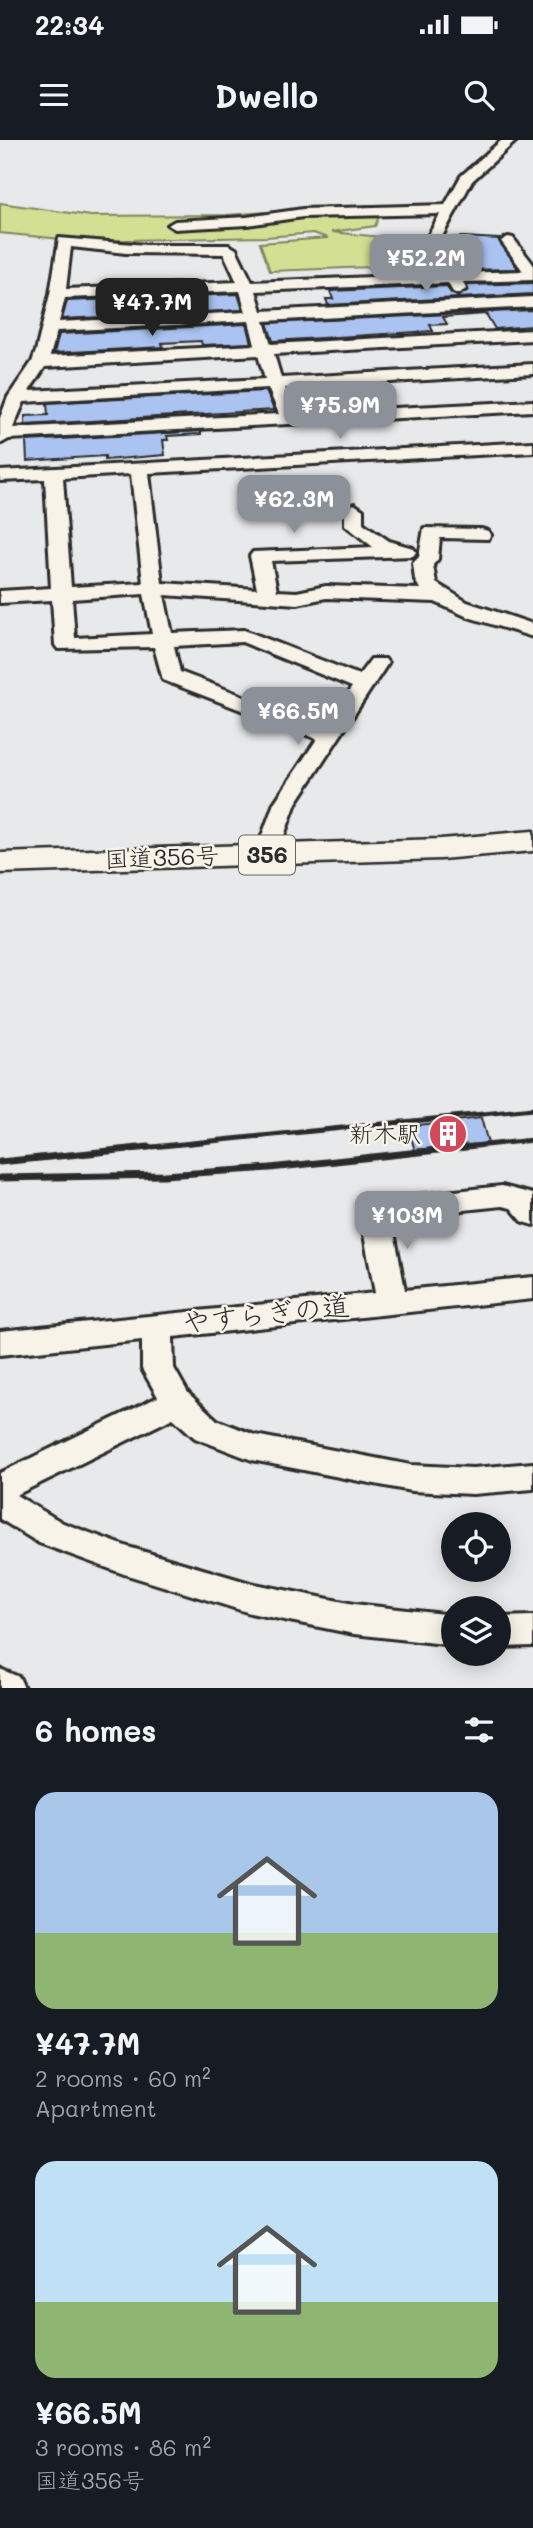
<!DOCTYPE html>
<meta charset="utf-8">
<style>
body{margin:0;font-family:Mali,"Klee One",sans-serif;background:#20242c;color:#f1f3f6;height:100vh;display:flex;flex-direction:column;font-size:26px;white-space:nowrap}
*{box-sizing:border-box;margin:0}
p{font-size:23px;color:#9ea1a6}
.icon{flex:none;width:38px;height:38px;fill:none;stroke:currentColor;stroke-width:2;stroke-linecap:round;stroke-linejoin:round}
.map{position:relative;height:1548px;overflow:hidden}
.panel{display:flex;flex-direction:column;background:#171b24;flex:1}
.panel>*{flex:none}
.fabs{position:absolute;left:441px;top:1372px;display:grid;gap:14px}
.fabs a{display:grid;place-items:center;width:70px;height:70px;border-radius:50%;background:#171b24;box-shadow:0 4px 18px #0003;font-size:35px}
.price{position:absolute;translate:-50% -60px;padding:0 16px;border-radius:14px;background:#8c9099;color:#fff;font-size:23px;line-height:46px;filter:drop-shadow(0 2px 4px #0008)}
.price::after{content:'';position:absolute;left:50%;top:42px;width:21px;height:16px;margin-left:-10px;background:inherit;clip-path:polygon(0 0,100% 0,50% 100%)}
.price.on{background:#222;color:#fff}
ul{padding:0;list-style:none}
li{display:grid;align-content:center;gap:14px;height:371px;padding:0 35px}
li span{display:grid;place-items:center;height:217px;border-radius:21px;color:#555}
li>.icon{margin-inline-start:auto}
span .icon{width:126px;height:126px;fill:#fffc;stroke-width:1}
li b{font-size:30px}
h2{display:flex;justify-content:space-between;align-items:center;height:84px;padding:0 35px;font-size:30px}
.status{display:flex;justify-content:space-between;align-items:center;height:49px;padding:0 35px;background:#171b24;direction:ltr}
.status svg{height:19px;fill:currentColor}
header{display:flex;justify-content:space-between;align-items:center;height:91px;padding:0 35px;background:#171b24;font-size:32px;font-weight:700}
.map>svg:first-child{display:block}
.green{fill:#d3e093;stroke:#7f865f;stroke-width:2}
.building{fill:#aac3f1;stroke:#2b2b2b;stroke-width:2}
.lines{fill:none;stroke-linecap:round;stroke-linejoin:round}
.minor-casing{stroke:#2b2b2b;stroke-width:6}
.highway-casing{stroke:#2b2b2b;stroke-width:5}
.minor{fill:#f7f3e8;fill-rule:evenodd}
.highway{fill:#f7f3e8;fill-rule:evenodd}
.rail-far1{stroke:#2b2b2b;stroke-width:5}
.rail{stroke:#2b2b2b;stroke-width:7}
.labels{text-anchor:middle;stroke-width:5;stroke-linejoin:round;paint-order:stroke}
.shield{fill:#f7f3e8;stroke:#686764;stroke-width:2}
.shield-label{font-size:23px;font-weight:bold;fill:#2b2b2b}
.street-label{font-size:24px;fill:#2b2b2b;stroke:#f7f3e8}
.poi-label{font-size:24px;fill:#2b2b2b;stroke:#f7f3e8;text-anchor:end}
.near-street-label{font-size:28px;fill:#2b2b2b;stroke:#f7f3e8}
</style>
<div class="status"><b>22:34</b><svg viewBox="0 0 49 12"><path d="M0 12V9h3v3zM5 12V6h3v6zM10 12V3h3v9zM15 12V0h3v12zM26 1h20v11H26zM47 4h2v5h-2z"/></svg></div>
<header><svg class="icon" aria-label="menu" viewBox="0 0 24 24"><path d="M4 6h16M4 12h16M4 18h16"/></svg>Dwello<svg class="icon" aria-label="search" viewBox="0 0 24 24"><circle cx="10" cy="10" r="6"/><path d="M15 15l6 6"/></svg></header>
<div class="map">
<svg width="533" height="1548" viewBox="0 0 533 1548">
<rect width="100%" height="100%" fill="#e8e9ea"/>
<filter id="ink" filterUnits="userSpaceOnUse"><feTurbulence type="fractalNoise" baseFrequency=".0143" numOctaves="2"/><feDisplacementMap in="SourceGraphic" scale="14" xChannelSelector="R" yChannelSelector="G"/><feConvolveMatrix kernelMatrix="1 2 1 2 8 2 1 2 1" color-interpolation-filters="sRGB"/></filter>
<g filter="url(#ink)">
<polygon class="green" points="0,63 91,76 226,75 369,65 379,76 375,86 331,92 432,102 448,124 270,131 260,103 328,98 313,93 267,97 82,101 0,93"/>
<g class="building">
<polygon points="463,97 499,99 518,129 460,130 442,102 444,98"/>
<polygon points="533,143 533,154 328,165 326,159 333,159 330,151 446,146 451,153 457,156 467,151 467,145"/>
<polygon points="238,154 243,170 62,179 67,161"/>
<polygon points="533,170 533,186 495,189 486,174 443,177 447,184 430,185 433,191 273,201 267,183"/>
<polygon points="247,184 252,203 202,205 201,201 162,203 163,207 54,213 59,194"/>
<polygon points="360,246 367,266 297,269 289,250"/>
<polygon points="266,251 274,270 25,285 25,276 48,275 47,263"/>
<polygon points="201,291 201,294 167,296 168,300 163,300 165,315 105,320 105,316 27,321 26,301"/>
<polygon points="481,978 488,1003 415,1010 407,986"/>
</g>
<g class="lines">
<defs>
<g id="minor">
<path d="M502 0H517L472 41 439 102 459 133 523 131 501 101 508 97 513 98 533 124V140L463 142 466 149 458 154 453 152 448 143 256 151 262 171 533 157V167L264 181 271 204 533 190V200L274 214 281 238 533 224V234L285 248 296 273 533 261V271L9 299 0 304V278L8 257 32 222 36 211 50 154 59 98 146 105H229L236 109 252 142 444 134 425 102 440 74 303 77 247 85 175 89 168 85 175 81 247 77 303 69 445 65 461 36ZM71 107 126 113 224 114 237 142 66 149ZM240 151 246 172 59 182 65 158ZM249 181 255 205 50 216 57 191ZM258 215 265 239 29 251 45 227ZM268 248 279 274 13 288 24 262Z"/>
<path d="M533 302V312L149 333 162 443 257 449 250 416 253 412 373 407 345 385V370L354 364 363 370V383L389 401 413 408 416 412 413 416 271 421 277 451 297 452 326 446 420 449 415 440 413 423 419 417 424 388 481 389 488 391 491 395 488 399 440 398 438 419 433 425 436 443 467 462 533 484V497L468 477 435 462 326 458 297 464 164 455 172 493 244 490 359 535 371 519H385L388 523 296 663 275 720H259L255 715 274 663 317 599 163 540 154 507 58 509 55 505 52 460 0 463V451L51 448 45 339 0 341V331ZM131 334 143 443 71 447 63 338ZM144 454 152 494 75 498 72 459ZM242 502 352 547 325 587 180 532 174 506Z"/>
<polygon points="502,1046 533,1054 533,1085 523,1082 511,1068 502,1066 396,1077 392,1081 405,1150 533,1137 533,1159 173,1197 174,1228 188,1253 217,1280 255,1295 411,1325 473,1328 533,1323 533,1349 473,1354 411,1351 252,1320 195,1298 173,1278 16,1355 63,1383 128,1407 250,1443 354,1464 453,1475 453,1505 354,1494 250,1473 124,1434 39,1403 0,1379 0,1333 158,1257 142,1229 142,1200 0,1215 0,1191 375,1153 362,1084 369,1068 389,1058"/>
<polygon points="533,1476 533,1506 499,1507 499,1477"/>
<polygon points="0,1529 19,1537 24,1548 0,1548"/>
</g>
<polygon id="highway" points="533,691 533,711 441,719 0,733 0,713 441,699"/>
</defs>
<use href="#minor" class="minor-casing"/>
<use href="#highway" class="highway-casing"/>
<use href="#minor" class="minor"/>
<use href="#highway" class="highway"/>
<g class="rail-far1">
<polyline points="132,1009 533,969"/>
<polyline points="449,1009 533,1000"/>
</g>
<g class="rail">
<polyline points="0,1022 149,1007"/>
<polyline points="0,1038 164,1035 270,1028 466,1007"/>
</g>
</g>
</g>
<defs>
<symbol id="building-disc" viewBox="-11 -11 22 22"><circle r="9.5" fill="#d1495b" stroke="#f7f3e8"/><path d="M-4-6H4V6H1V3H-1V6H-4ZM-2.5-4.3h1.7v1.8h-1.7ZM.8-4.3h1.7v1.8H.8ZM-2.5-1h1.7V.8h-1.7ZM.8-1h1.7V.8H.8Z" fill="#fff"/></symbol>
</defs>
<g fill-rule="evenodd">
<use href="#building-disc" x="426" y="972" width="44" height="44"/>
</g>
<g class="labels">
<rect class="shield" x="239" y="695.5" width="56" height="39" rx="5"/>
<g class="shield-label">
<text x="267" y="723">356</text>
</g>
<g class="street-label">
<text transform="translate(162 718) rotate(-2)" y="8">国道356号</text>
</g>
<g class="poi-label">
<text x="421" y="1002">新木駅</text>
</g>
<g class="near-street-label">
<text transform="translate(266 1174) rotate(-6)" y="10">やすらぎの道</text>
</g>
</g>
</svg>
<div class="fabs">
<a><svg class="icon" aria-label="locate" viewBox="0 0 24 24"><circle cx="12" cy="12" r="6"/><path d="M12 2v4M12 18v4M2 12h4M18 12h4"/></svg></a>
<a><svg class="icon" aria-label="layers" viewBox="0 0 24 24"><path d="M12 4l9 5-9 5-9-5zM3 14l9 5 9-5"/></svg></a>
</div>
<b class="price" style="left:426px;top:154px">¥52.2M</b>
<b class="price on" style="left:152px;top:198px">¥47.7M</b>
<b class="price" style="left:340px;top:301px">¥75.9M</b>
<b class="price" style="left:294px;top:395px">¥62.3M</b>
<b class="price" style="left:298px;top:607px">¥66.5M</b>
<b class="price" style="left:407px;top:1111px">¥103M</b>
</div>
<section class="panel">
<h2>6 homes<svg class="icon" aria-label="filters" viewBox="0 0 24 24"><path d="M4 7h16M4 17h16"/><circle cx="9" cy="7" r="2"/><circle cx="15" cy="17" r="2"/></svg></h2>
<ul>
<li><span style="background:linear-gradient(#a9c7e8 65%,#8fb573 0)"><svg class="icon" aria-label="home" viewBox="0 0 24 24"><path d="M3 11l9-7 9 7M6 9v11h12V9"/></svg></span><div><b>¥47.7M</b><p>2 rooms · 60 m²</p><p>Apartment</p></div></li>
<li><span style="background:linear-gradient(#bfe0f5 65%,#8fb573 0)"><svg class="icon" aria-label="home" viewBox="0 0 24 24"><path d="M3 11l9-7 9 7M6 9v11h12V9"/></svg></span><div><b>¥66.5M</b><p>3 rooms · 86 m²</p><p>国道356号</p></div></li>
</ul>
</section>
